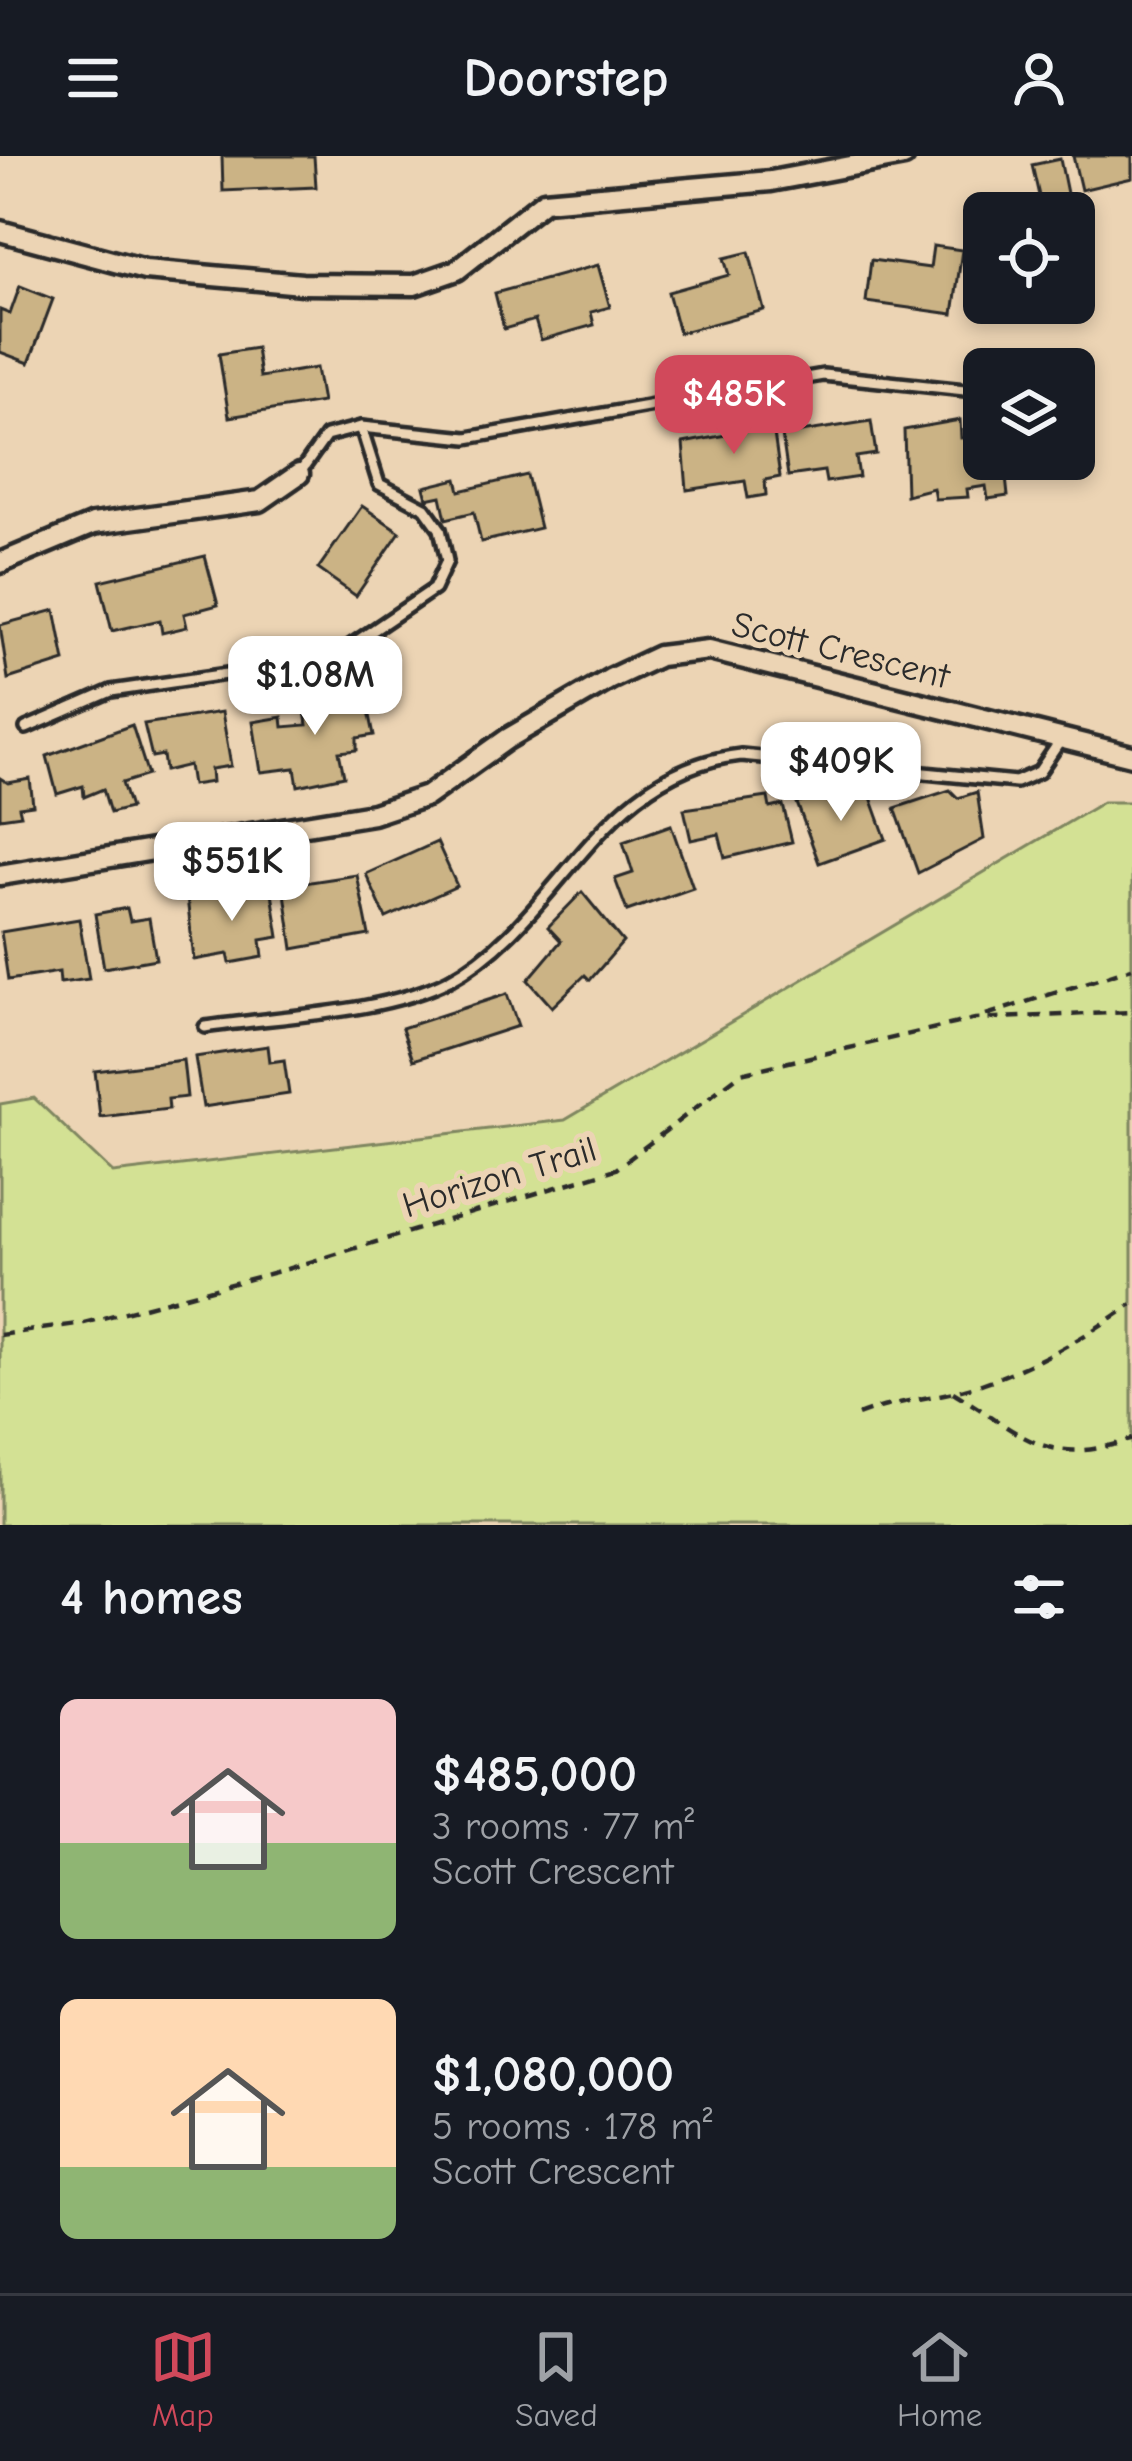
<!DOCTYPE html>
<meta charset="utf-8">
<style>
body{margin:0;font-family:"Comic Neue",sans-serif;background:#242831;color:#f1f3f6;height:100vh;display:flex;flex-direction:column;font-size:45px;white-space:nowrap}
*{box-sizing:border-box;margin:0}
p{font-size:39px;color:#9ea1a6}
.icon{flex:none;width:66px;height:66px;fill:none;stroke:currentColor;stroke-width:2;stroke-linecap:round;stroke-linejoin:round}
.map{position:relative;height:1369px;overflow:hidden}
.drawer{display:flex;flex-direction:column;background:#171b24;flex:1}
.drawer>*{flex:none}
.buttons{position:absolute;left:963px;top:36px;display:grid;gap:24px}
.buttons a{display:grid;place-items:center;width:132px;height:132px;border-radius:18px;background:#171b24;box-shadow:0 6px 18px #0003;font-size:60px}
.price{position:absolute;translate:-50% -102px;padding:0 27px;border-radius:24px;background:#fff;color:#222;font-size:39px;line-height:78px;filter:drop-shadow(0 3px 6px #0008)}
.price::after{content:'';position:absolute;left:50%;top:72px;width:36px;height:27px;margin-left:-18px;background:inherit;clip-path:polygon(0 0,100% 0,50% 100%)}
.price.on{background:#d1495b;color:#fff}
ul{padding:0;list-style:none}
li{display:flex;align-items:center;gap:36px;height:300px;padding:0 60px}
li span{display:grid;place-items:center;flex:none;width:336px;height:240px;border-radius:18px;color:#555}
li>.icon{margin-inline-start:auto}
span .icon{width:144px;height:144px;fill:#fffc;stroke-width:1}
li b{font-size:51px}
h2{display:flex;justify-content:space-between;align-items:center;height:144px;padding:0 60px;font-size:51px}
header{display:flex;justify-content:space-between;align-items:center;height:156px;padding:0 60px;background:#171b24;font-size:54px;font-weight:600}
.tabs{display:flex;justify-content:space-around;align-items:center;height:168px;border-top:3px solid #363941;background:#171b24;font-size:33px;color:#9ea1a6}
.tabs a{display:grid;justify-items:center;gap:6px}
.tabs .on{color:#d1495b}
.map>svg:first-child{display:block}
.green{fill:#d3e194;stroke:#7f8660;stroke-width:3}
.building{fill:#cbb385;stroke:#2b2b2b;stroke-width:3}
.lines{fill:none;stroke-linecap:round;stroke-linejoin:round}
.lane-casing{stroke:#2b2b2b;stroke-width:18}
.street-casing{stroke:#2b2b2b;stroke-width:27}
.path{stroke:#2b2b2b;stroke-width:4.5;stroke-dasharray:12 9;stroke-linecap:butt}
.lane{stroke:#ecd4b4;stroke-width:9}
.street{stroke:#ecd4b4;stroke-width:18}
.labels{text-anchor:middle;stroke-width:12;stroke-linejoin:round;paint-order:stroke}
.street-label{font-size:36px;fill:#2b2b2b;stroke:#ecd4b4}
</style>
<header><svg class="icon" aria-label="menu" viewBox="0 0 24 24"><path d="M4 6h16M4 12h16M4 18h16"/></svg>Doorstep<svg class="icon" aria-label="person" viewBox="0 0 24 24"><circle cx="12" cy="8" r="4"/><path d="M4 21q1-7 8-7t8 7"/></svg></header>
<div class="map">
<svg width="1132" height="1369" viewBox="0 0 1132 1369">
<rect width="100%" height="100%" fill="#ecd4b4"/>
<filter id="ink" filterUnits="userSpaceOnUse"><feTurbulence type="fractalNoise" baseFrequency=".00833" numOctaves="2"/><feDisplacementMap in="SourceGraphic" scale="24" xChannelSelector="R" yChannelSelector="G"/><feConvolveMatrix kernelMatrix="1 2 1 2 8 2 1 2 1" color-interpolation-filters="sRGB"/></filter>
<g filter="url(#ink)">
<polygon class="green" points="1103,646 1132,646 1132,1369 0,1369 0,948 34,942 113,1017 565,964"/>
<g class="building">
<polygon points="222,0 314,0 316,31 223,35"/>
<polygon points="1073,0 1132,0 1132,22 1081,34"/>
<polygon points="1060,3 1071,57 1023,57 1042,53 1032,9"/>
<polygon points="933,90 962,94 953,158 866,146 871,104 930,112"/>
<polygon points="749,96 764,154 679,177 668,136 729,119 724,102"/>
<polygon points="598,109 610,151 591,156 594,169 541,184 535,164 504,173 495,137"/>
<polygon points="20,130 53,143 29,207 0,196 0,154 10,158"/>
<polygon points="256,192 260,221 316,212 322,246 229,261 219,198"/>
<polygon points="748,256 750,266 772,263 780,321 765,324 766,339 748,342 745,325 687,334 683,287 731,278 731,260"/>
<polygon points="960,264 961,282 984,281 984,303 1004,303 1008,340 988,343 986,330 967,333 968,341 935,343 933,332 906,339 904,274"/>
<polygon points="871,265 876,298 856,301 859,321 826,326 824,315 788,320 782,279"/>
<polygon points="527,319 540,372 481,386 474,356 446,363 441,340 427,343 424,331 457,323 460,335"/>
<polygon points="362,350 400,376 356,440 318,413"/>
<polygon points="205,400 218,449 184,458 187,471 162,477 160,464 112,475 100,425"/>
<polygon points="55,454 65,505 8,523 0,469"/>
<polygon points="342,534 345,545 366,540 374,579 357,582 357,594 339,596 344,620 298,630 295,612 261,616 253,566 282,561 283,571 307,569 303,541"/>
<polygon points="222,556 231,610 211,613 212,626 192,629 189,609 165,615 163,599 152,601 144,568"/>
<polygon points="132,569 148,619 122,627 130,652 110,657 103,633 84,641 83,630 57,638 47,600"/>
<polygon points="0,622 8,627 30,623 33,649 19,651 21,659 0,662"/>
<polygon points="868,633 886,683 819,707 797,647 831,634 835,644"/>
<polygon points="950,634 958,642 977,636 984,683 918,717 895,652"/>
<polygon points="768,641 770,652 783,649 792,686 725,702 719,678 691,684 684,653"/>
<polygon points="671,669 693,732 627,755 615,723 633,717 623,686"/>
<polygon points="437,686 457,730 386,762 366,718"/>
<polygon points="357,719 369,779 293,793 284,730"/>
<polygon points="271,731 279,781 261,784 263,801 230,807 228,798 194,804 187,741"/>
<polygon points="582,736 623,786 590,824 585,819 552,851 528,824 561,785 548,771"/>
<polygon points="127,752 130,765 149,762 156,803 104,812 95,758"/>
<polygon points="79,763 89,823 60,827 59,816 8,824 1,776"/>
<polygon points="507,838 518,870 413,904 402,872"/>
<polygon points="268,890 270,906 284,904 289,938 203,951 195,901"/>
<polygon points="183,904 187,941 168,943 169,953 100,961 95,915"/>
</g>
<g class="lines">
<defs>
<g id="lane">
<polyline points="1074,223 1076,223"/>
<polyline points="299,318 326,280 361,271 467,282 823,219 984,236"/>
<polyline points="26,572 111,535 281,510 347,492 434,433 447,405 440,373 425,352 379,328 361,271"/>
<path d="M205 871C278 860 384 858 449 824 562 764 597 615 741 599L1016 626 1039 616 1060 585"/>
</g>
<g id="street">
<polyline points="0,75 145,114 302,128 414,129 457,114 544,45 771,25 904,0"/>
<polyline points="0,407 93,368 260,345 299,318"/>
<polyline points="0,719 373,658 427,640 507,583 610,523 659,500 709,494 1132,600"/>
</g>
</defs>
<use href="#lane" class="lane-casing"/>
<use href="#street" class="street-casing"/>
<g class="path">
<polyline points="986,859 1132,812"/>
<polyline points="0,1179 84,1167 287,1113 616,1013 741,917 975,863 1132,856"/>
<path d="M953 1236C1024 1279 1044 1313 1132 1283"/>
<path d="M858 1259C899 1243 943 1242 984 1227 1038 1208 1086 1181 1132 1148"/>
</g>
<use href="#lane" class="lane"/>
<use href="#street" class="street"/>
</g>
</g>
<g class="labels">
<g class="street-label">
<text transform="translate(841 493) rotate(14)" y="13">Scott Crescent</text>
<text transform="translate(499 1020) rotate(-17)" y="13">Horizon Trail</text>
</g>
</g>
</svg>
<div class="buttons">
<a><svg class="icon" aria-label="locate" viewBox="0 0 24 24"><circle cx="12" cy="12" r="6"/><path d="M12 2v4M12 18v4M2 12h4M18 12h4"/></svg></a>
<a><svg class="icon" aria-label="layers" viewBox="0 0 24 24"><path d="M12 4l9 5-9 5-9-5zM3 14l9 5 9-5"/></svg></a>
</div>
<b class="price on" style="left:734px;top:301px">$485K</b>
<b class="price" style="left:315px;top:582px">$1.08M</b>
<b class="price" style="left:841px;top:668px">$409K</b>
<b class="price" style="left:232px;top:768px">$551K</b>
</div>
<section class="drawer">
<h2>4 homes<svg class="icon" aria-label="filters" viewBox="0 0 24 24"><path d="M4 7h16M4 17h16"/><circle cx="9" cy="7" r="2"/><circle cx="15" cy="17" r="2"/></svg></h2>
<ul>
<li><span style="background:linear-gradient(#f6c9c9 60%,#8fb573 0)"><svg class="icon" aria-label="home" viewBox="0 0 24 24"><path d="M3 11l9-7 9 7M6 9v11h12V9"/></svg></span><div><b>$485,000</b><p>3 rooms · 77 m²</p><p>Scott Crescent</p></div></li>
<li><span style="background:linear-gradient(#ffd9b3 70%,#8fb573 0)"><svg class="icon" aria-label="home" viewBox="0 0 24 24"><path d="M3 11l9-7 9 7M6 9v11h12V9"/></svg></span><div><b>$1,080,000</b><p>5 rooms · 178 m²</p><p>Scott Crescent</p></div></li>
</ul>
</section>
<nav class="tabs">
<a class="on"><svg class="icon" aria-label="map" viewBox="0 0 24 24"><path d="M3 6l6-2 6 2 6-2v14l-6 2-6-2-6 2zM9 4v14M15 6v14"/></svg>Map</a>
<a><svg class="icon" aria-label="saved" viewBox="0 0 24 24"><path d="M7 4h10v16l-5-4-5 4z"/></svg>Saved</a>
<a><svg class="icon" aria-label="home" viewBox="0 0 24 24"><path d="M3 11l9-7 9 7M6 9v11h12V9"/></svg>Home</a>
</nav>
